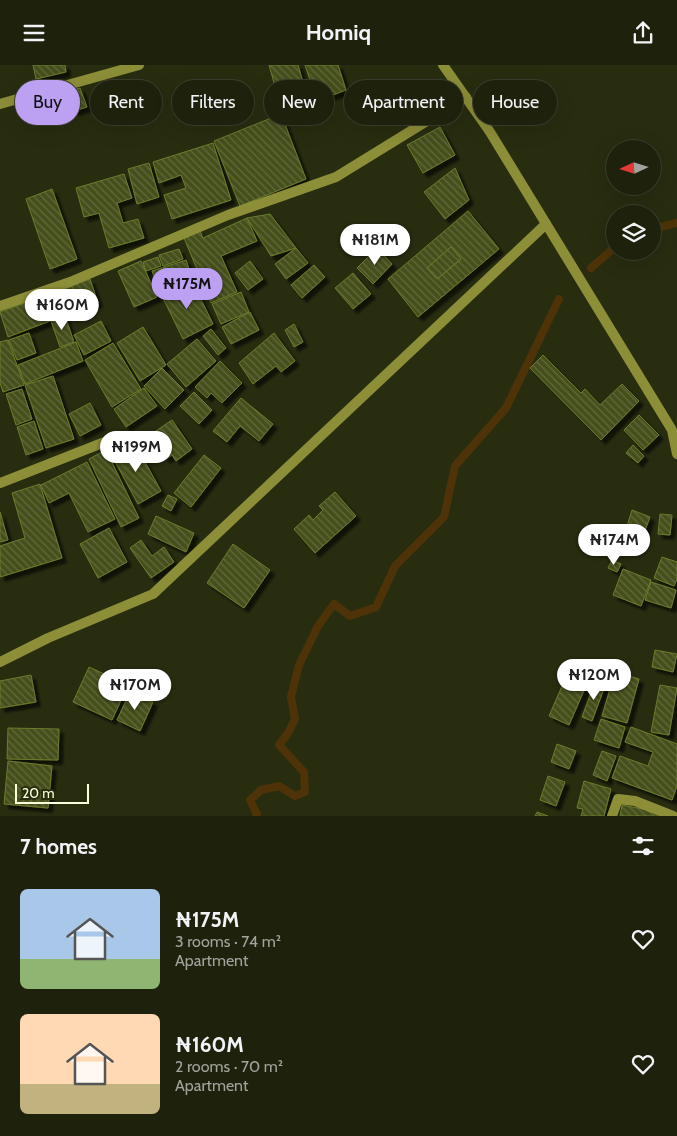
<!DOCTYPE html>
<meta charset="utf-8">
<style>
body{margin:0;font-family:Cabin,sans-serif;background:#2b2f1a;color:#f1f3f6;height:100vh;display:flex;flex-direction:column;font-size:19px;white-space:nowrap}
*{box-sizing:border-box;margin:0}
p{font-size:16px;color:#a1a49d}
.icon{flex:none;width:28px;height:28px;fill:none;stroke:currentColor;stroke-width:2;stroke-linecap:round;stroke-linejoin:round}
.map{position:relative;height:751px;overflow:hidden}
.panel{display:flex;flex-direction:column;background:#1e220c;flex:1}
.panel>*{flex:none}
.banner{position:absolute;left:15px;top:15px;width:648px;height:45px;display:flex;gap:10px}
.needle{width:32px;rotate:266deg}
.buttons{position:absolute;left:606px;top:75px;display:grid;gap:10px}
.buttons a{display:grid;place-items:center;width:55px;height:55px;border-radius:50%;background:#1e220c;box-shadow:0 5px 20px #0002,0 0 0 1px #3c3f2d;font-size:25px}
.scale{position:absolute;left:15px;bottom:12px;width:74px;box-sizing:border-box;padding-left:5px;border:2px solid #fcffdb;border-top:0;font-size:14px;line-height:18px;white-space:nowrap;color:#fcffdb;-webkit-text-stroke:4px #282d10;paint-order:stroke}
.price{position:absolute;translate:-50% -42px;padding:0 11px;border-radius:18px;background:#fff;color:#222;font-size:16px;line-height:32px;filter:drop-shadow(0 1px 2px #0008)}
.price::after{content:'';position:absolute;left:50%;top:30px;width:15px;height:11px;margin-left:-8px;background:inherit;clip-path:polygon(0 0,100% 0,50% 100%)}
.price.selected{background:#bca0f2;color:#111}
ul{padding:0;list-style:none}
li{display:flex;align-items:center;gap:15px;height:125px;padding:0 20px}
li span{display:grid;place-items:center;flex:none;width:140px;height:100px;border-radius:8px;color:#555}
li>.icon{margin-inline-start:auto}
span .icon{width:60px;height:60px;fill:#fffc;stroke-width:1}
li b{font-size:21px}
h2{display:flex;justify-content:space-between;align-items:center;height:60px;padding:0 20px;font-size:21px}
.tag{padding:0 18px;border-radius:22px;background:#1e220c;box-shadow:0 5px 20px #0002,0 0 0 1px #3c3f2d;font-size:18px;line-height:45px}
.tag.selected{background:#bca0f2;color:#111}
header{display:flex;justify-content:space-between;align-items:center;height:65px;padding:0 20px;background:#1e220c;font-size:22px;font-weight:700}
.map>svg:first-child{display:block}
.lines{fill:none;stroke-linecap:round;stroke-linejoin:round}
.stream{stroke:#4e3308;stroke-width:8}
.building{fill:url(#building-back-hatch);stroke:#6d7c2b;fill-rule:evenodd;filter:url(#shadow)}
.minor{stroke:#8c8e38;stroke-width:10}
.tertiary{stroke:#8c8e38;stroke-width:10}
</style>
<header><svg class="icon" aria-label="menu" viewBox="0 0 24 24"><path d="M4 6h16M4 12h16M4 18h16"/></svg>Homiq<svg class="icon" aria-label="share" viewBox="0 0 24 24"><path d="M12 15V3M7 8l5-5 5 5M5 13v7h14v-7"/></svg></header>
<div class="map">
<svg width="677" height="751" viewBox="0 0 677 751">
<defs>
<pattern id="building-back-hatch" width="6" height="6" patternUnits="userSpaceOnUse" patternTransform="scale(1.25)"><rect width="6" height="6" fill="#454f1b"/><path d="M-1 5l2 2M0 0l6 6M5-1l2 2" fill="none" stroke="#61693c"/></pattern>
<filter id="shadow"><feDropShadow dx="4.5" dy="4.5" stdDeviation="1" flood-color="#0009"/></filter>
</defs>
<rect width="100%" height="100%" fill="#282d10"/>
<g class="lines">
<g class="stream">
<polyline points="652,164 677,158"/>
<polyline points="591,203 615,182"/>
<polyline points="256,751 257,749 250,735 261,725 279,721 295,731 305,727 304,707 279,680 288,668 295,654 291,632 299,600 318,561 334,539 350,551 376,542 395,501 444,452 455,401 506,343 559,234"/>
</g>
</g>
<g class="building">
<polygon points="33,0 65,0 66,7 36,14"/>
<polygon points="269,0 298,0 305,24 278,32"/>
<polygon points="305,0 338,0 346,25 317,36"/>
<polygon points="80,23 87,42 74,46 67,27"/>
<polygon points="281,49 306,114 240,141 214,76"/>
<polygon points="440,62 455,90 423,108 407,80"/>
<polygon points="213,78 231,135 172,154 164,130 186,123 181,110 159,118 153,97"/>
<polygon points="149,98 159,132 137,139 128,104"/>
<polygon points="455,103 469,135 445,154 424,127"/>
<polygon points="124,109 132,133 117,138 123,158 138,154 144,173 109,183 99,148 84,152 76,123"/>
<polygon points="52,124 77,194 50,204 26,134"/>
<path d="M468 146 499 184 418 252 388 214ZM451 182 461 194 437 214 427 203Z"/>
<polygon points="270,149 296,183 271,191 247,153"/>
<polygon points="247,153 257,176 221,191 237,227 211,238 184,173 200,166 203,173"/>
<polygon points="451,182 461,194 437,214 427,203"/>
<polygon points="296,183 308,198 286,214 275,199"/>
<polygon points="377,183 392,199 373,219 357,203"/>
<polygon points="179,184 183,194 163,201 159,190"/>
<polygon points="158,192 161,201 146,206 143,197"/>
<polygon points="186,195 193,216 160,227 152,206"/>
<polygon points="141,196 157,232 134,242 118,206"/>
<polygon points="250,196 263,214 248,225 235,208"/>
<polygon points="314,200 325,212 302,233 291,220"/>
<polygon points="353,208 371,229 353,244 335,223"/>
<polygon points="90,214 98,238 65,249 57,225"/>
<polygon points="192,216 213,259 183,274 162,231"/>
<polygon points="55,227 63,251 8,272 0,247"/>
<polygon points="241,227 249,247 221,259 212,239"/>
<polygon points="250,247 259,265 231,279 222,262"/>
<polygon points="65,251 74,277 60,282 51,256"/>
<polygon points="101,256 111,276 84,290 74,270"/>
<polygon points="294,259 303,277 294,282 285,265"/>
<polygon points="143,262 166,300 140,316 117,278"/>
<polygon points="211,264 226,283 218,290 203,271"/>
<polygon points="29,268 36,288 17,295 9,275"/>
<polygon points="274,268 295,296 281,307 276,301 253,319 239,298"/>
<polygon points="197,274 216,296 186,322 167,299"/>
<polygon points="8,275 24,320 3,327 0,318 0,277"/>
<polygon points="76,277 83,296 25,319 18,300"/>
<polygon points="113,278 141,324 112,342 85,295"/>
<polygon points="543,290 581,328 585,324 600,340 622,319 639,336 601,375 530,303"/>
<polygon points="220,296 242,318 222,338 211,328 207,333 195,322"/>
<polygon points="162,303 184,325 165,344 144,321"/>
<polygon points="53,311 74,374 46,383 25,320"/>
<polygon points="144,323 157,341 126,362 114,344"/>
<polygon points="22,324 32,354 16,360 6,329"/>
<polygon points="194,327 212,345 199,359 180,341"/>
<polygon points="241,333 273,359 259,376 240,361 227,377 213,366"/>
<polygon points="90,338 101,360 80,371 69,349"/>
<polygon points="639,350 659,370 643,385 624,365"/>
<polygon points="172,355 192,384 176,396 172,390 166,394 150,370"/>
<polygon points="34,356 43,384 26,390 17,362"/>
<polygon points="134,377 161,426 138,439 111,389"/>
<polygon points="633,380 644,391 638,398 626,388"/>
<polygon points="106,385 139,453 121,462 89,394"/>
<polygon points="204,390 221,403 191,442 174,428"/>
<polygon points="87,397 115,454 88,467 69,428 49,438 41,420"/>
<polygon points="40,419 62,493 0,512 0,481 25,473 12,428"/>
<polygon points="335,427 356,451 315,488 294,464 309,450 313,455 323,445 319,441"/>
<polygon points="168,430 177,434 171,446 162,441"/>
<polygon points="632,445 650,452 644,468 627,461"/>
<polygon points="0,447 8,475 0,477"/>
<polygon points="660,449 672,450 670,470 658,469"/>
<polygon points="156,451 194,468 186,487 148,469"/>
<polygon points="109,463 127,497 98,513 80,479"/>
<polygon points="621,469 633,474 629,484 617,479"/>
<polygon points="141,475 152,491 164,482 174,497 151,513 130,483"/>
<polygon points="233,479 270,505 244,543 207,518"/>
<polygon points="662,492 677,497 677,514 674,521 654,513"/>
<polygon points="612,495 621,499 617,507 608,503"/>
<polygon points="623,504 651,515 641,541 613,530"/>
<polygon points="651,517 676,525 671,543 645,535"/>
<polygon points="655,585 677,589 673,607 652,602"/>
<polygon points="572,598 592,607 569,660 549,651"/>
<polygon points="89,602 128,620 112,655 73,637"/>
<polygon points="615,607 639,614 627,658 602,651"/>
<polygon points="31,610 36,637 0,643 0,616"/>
<polygon points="595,617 605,621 592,656 582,652"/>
<polygon points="660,620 677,623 669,670 651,667"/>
<polygon points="130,627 153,637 140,666 117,655"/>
<polygon points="601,654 625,662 619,683 594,675"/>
<polygon points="631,662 677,679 677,721 672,735 612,713 620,691 648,701 653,687 625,677"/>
<polygon points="8,663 59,664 58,695 7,694"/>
<polygon points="557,679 576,686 569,704 551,697"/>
<polygon points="602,686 616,691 607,716 593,710"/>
<polygon points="8,696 52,701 48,743 4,739"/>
<polygon points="548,711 565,717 556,741 540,735"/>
<polygon points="584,716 611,724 604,751 581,751 583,744 577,743"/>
<polygon points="622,740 663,748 662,751 620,751"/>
<polygon points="537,747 548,751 535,751"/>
</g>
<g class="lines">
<g class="minor">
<polyline points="0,39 139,0"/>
<polyline points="0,241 70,217 228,150 336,112 466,32"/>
<polyline points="0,418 115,373"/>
<polyline points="0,597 48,573 153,529 546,159"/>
<polyline points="612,751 618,734 635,736 673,751"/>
</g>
<polyline class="tertiary" points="443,0 490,67 672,365 677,389"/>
</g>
</svg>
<div class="buttons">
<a><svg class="needle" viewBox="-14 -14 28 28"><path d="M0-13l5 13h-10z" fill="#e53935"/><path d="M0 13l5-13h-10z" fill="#a1a49d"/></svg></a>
<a><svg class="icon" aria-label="layers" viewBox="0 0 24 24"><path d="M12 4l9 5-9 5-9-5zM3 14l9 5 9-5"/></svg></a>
</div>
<div class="scale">20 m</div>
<b class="price" style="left:375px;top:201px">₦181M</b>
<b class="price selected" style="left:187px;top:245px">₦175M</b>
<b class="price" style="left:62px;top:266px">₦160M</b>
<b class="price" style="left:136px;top:408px">₦199M</b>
<b class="price" style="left:614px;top:501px">₦174M</b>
<b class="price" style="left:594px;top:636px">₦120M</b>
<b class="price" style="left:135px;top:646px">₦170M</b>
<div class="banner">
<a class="tag selected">Buy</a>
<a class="tag">Rent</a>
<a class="tag">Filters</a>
<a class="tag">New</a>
<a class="tag">Apartment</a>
<a class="tag">House</a>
</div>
</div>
<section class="panel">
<h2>7 homes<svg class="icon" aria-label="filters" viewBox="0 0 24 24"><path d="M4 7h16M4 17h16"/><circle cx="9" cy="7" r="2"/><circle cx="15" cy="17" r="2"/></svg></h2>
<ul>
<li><span style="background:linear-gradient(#a9c7e8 70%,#8fb573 0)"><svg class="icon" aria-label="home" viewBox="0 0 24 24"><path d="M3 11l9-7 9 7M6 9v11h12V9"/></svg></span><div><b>₦175M</b><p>3 rooms · 74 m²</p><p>Apartment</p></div><svg class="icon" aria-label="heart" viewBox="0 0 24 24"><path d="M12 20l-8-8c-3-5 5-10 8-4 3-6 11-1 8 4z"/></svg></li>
<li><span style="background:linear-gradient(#ffd9b3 70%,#c2b280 0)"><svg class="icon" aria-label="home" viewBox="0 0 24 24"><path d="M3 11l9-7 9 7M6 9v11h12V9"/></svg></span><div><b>₦160M</b><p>2 rooms · 70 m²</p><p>Apartment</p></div><svg class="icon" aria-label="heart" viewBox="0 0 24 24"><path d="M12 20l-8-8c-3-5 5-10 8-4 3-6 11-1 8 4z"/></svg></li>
</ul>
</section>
